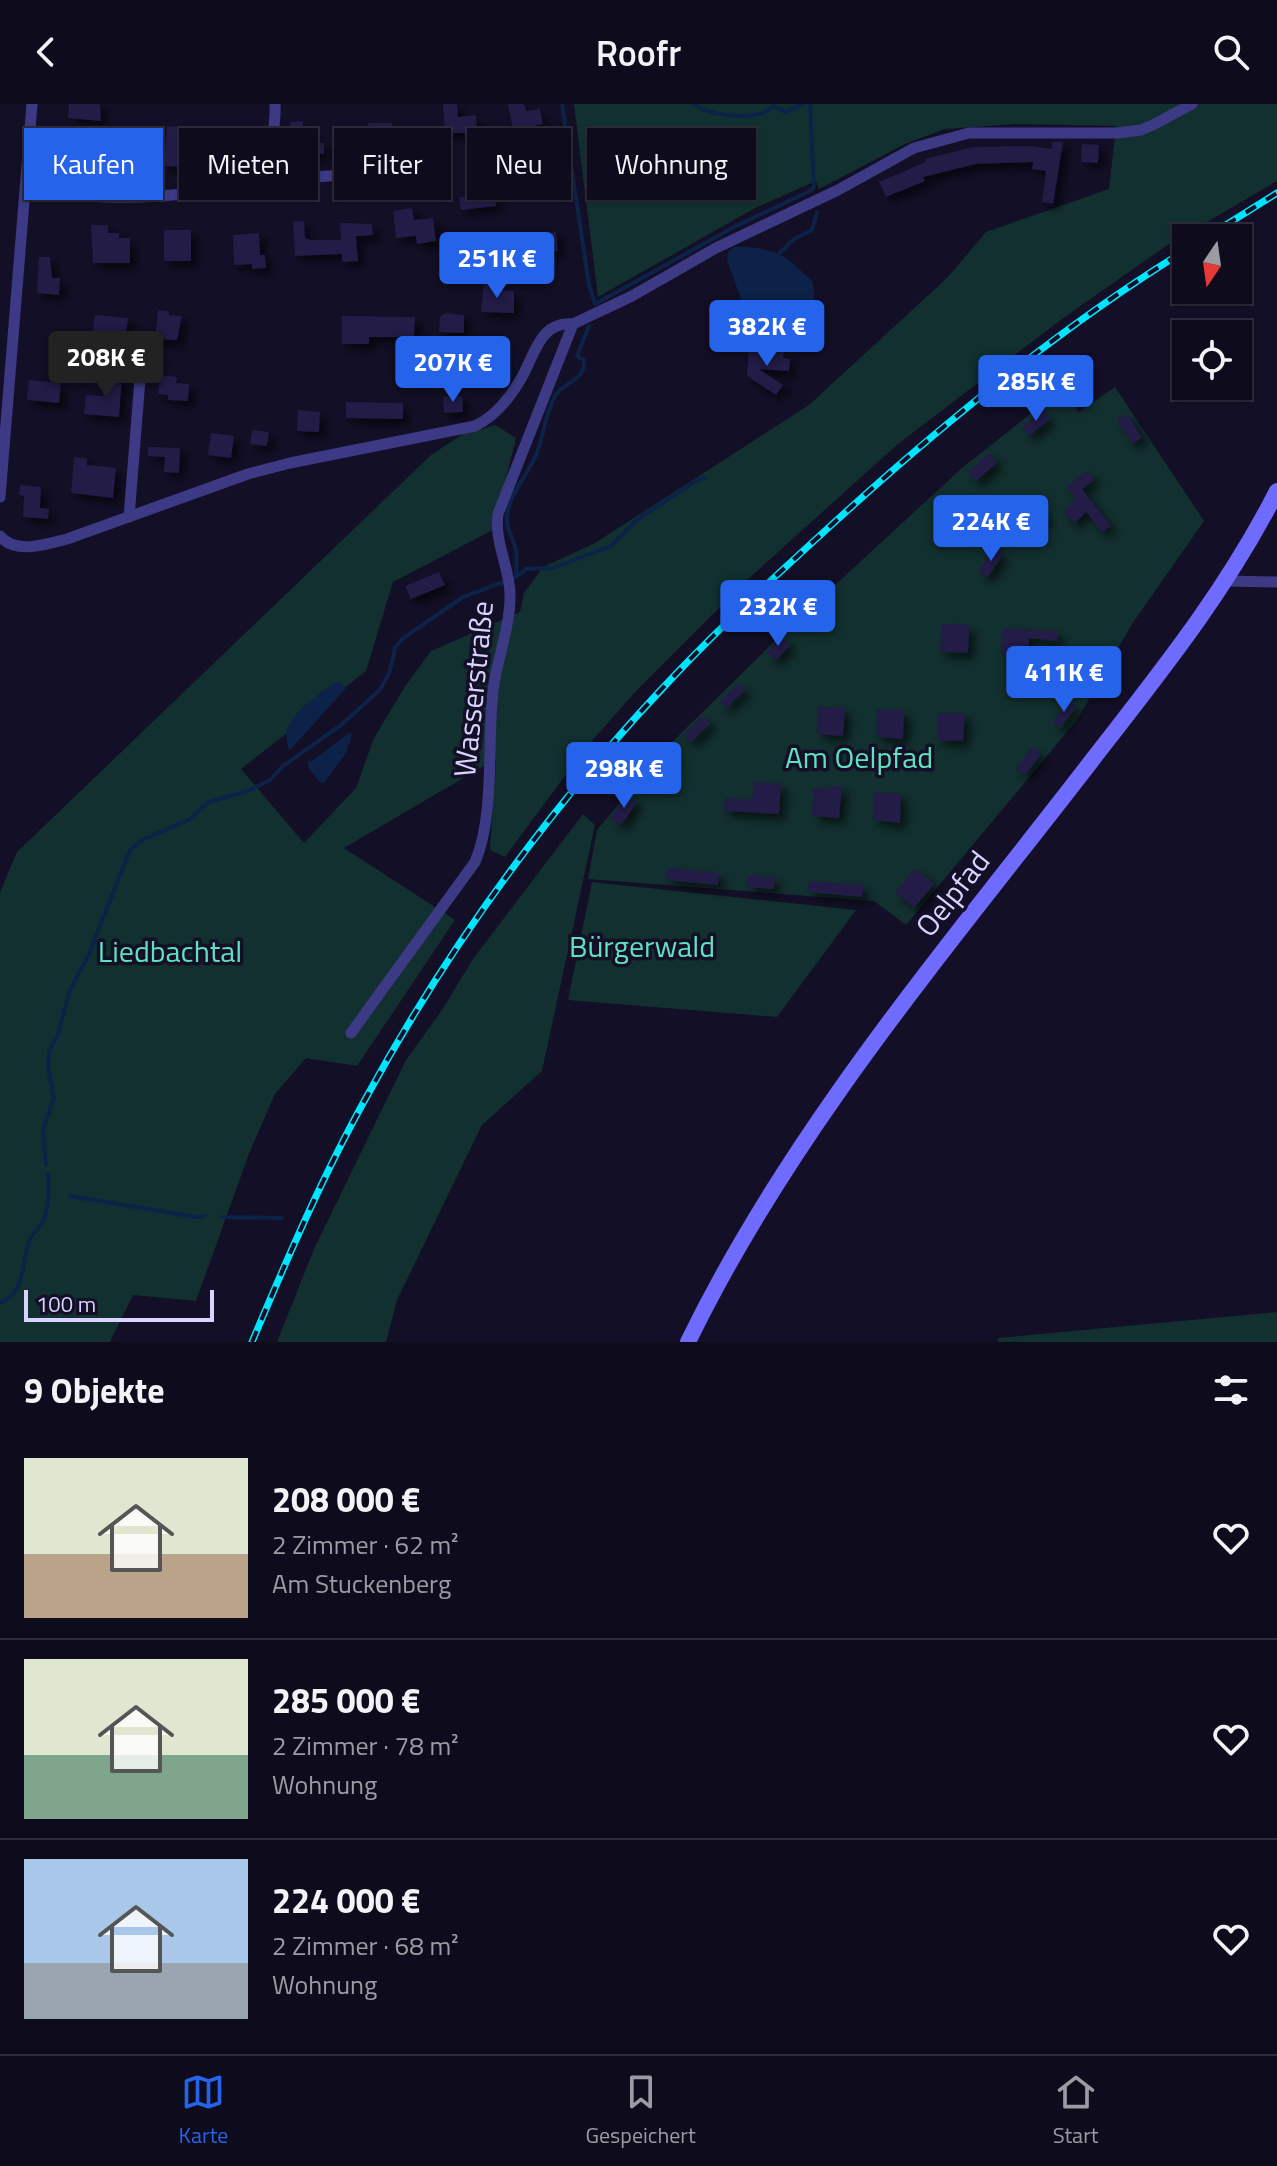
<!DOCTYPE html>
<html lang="de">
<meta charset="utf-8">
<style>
body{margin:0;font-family:"Titillium Web",sans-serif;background:#1c1929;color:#f1f3f6;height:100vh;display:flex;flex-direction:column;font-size:30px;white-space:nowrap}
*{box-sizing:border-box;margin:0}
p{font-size:26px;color:#9b9ba3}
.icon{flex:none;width:44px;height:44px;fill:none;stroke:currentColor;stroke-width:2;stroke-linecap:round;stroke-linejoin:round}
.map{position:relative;height:1238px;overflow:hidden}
.drawer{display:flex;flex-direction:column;background:#0e0b1c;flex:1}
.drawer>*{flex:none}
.banner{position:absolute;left:24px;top:24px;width:800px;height:72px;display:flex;gap:16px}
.needle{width:52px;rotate:193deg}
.controls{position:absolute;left:1172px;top:120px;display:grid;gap:16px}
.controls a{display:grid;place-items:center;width:80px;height:80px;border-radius:0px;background:#0e0b1c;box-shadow:0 2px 6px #0004,0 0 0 2px #2e2b3b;font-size:40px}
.scale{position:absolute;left:24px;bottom:20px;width:190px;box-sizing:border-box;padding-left:8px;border:4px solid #d9d4ff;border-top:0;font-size:22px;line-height:28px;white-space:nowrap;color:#d9d4ff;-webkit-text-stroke:6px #130f26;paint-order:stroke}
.price{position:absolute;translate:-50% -68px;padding:0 18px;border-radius:8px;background:#2563eb;color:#fff;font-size:26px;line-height:52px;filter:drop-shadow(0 2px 4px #0008)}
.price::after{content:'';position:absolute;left:50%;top:48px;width:24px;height:18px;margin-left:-12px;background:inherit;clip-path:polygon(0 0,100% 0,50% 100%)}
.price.current{background:#222;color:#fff}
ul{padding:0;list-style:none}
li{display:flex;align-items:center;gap:24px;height:200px;padding:0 24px}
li+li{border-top:2px solid #2e2b3b}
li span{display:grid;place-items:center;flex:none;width:224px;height:160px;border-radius:0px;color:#555}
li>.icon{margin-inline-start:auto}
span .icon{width:96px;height:96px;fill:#fffc;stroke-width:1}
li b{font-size:34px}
h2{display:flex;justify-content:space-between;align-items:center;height:96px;padding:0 24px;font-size:34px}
.pill{padding:0 28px;border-radius:0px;background:#0e0b1c;box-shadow:0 2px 6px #0004,0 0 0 2px #2e2b3b;font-size:28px;line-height:72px}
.pill.current{background:#2563eb;color:#fff}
header{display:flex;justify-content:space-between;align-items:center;height:104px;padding:0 24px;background:#0e0b1c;font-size:36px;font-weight:600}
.tab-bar{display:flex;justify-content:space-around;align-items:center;height:112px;border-top:2px solid #2e2b3b;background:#0e0b1c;font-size:22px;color:#9b9ba3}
.tab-bar a{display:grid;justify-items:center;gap:4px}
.tab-bar .current{color:#2563eb}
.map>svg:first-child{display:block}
.green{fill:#12302f}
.water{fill:#0c2248}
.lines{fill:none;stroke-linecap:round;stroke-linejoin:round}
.stream{stroke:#0c2248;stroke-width:4}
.building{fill:#241b47;filter:url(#shadow)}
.street{stroke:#3d3a85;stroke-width:11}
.secondary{stroke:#6f6bff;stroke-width:16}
.rail-casing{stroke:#00e5ff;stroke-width:7}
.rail{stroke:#130f26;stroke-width:4;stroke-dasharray:12;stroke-linecap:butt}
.labels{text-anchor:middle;stroke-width:7;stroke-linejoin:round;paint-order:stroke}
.street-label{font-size:30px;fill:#d9d4ff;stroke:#130f26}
.park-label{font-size:30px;fill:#5fe0c0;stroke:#130f26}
</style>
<header><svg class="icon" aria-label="back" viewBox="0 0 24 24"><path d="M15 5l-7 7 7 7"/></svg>Roofr<svg class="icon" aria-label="search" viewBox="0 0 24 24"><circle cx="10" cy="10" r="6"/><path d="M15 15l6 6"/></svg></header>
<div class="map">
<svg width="1277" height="1238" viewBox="0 0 1277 1238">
<defs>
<filter id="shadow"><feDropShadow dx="6" dy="6" stdDeviation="4" flood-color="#0009"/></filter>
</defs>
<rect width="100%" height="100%" fill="#130f26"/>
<g class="green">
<polygon points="574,0 1277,0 1277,77 1166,142 1062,215 898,340 747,476 637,586 584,646 505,753 490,746 496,655 344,744 455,816 357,962 306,954 275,990 250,1047 196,1197 133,1191 110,1238 0,1238 0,788 17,748 431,351 475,322 479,326 495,321 516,334 493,426 393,478 366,567 241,665 304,739 356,684 374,634 404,584 431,547 520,508 524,489 543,463 595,439 809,301 948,173 986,128 1109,85 1116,22 1016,20 945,25 905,40 819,85 816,77 755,104 598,193"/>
<polygon points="1115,283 1204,417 1132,520 1077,616 906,821 874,797 588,775 597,726 667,643 786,526 962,364 1062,285 1079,308"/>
<polygon points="583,710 595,721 542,967 482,1021 397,1196 386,1238 277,1238 314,1145 406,956 442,906 473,855"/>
<polygon points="592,778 856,806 777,913 568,896"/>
<polygon points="1277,1208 1277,1238 998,1238 998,1234"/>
</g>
<g class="water">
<path d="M734 143C749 142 773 145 786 154 796 160 802 170 812 176 817 198 813 218 801 237 785 239 763 234 751 223L727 156 728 148Z"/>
<path d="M339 577 346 584 290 646 288 643C287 637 285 629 288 623 297 604 322 587 339 577Z"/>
<polygon points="350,628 352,631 346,649 324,679 321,679 310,666 307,658 312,657"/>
</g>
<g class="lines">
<g class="stream">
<polyline points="562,0 589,181 595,200 734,123 810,87 814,83 810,0"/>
<path d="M694 0C709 12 745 15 763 9 767 8 770 4 774 2L785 8 803 0"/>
<polyline points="779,150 794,135 812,126 817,108"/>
<path d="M516 472C516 464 517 455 516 447 514 435 505 423 507 411 509 390 528 371 536 351 544 332 545 310 555 292 563 278 586 277 584 256L577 252 589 222"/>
<polyline points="46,1061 43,1026 54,994 48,964 49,947 57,933 70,886 88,852 130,746 142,736 190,715 209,698 248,687 270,676 283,662 341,621 380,586 390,567 395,544 402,535 463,493 516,473 526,465 553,464 611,442 638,415 697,376 704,374"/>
<polyline points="70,1092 196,1113 205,1112"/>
<polyline points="222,1113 282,1114"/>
<path d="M0 1199C26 1188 21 1161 29 1138 31 1130 36 1128 40 1122 49 1109 49 1086 48 1071"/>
</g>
</g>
<g class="building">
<polygon points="69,0 100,0 101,17 68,14"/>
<polygon points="443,0 457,0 458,13 476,11 477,29 445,29"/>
<polygon points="508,0 524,0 526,7 540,5 543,20 513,26"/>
<polygon points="303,17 303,40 324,39 324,50 313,50 313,57 291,57 290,18"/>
<polygon points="368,19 392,19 392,29 398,28 398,42 373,43 373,31 369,31"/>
<polygon points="167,22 178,23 178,28 192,29 189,63 164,62"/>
<polygon points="218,29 254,32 252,50 217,48"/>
<polygon points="1052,38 1063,38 1053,100 1042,98 1046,67 1032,65 1033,58 976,60 923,73 925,77 886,93 879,78 926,58 925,55 973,43 1031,42 1052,45"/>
<polygon points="1082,40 1099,41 1098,59 1081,58"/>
<polygon points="81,42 94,43 94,49 105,50 104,64 97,64 96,75 75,73 76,62 79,63"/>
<polygon points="480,74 481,80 489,90 495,90 496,102 461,106 459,93 470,93 468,76"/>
<polygon points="412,104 414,116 433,114 436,137 417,140 416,132 396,134 393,107"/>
<polygon points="304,117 305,134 310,136 341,136 340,119 372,120 373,131 356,132 358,157 342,158 342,150 295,152 293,118"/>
<polygon points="91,121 108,121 108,129 119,129 119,134 130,134 130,159 93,159"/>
<rect x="164" y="126" width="27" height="31"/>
<polygon points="556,128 558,147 544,149 541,129"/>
<polygon points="259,129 260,151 265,151 266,164 252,165 252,160 234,161 233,131"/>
<polygon points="483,135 486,150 495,149 497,161 469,165 464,137"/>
<polygon points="39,153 50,153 52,174 60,174 59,191 37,189"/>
<polygon points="484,180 500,180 500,186 514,187 514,209 481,208"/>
<polygon points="158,206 169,207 169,211 182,212 177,236 155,235"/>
<polygon points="445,209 464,211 464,229 439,228 440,213"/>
<polygon points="95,211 128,214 126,230 93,228"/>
<polygon points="342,212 415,213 414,233 369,233 369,240 342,240"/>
<polygon points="731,212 734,231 717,235 714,215"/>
<polygon points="477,242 498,242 498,253 502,253 502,269 477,268"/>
<polygon points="749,246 784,248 783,254 790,255 789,267 759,265 783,281 776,291 747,272"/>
<polygon points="105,270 122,272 119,313 84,310 86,291 103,292"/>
<polygon points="160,271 177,273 176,279 189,280 188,297 168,296 168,291 158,290"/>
<polygon points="29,276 61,279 59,299 27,296"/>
<polygon points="462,292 463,308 444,309 443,293"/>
<polygon points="346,298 403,299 403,315 346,314"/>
<polygon points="298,306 320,308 319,328 297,327"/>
<polygon points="1043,306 1050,315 1029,332 1022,323"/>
<polygon points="1128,310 1142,334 1132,340 1117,316"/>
<polygon points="252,326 269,328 267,342 250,340"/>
<polygon points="211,329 234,332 231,354 208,351"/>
<polygon points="148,343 180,344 179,369 164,368 165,353 148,352"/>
<polygon points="989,349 997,359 976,377 968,368"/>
<polygon points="74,353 87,354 87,361 116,364 113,394 71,389"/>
<polygon points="1088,366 1094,376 1082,385 1111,422 1102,428 1086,408 1075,419 1063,408 1076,395 1066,383"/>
<polygon points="20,381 41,383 40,404 49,405 48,415 23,413 24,392 19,391"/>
<polygon points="1039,404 1047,413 1027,431 1019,422"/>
<polygon points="994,444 1003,450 988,473 978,467"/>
<polygon points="439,468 445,481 411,495 405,482"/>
<polygon points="942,520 969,521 968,549 940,548"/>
<polygon points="1003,524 1058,527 1057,537 1029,534 1028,552 1001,551"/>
<polygon points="781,533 790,541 776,556 767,548"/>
<polygon points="739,579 745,586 726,604 720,597"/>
<polygon points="1068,597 1076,603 1060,624 1053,618"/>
<polygon points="818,603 845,604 843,632 817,630"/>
<polygon points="877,605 904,606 903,635 877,633"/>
<polygon points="938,609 965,609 963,637 937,636"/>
<polygon points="703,612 710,620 691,638 684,631"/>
<polygon points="1032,643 1041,650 1025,671 1016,665"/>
<polygon points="667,646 675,655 655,674 647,666"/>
<polygon points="755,678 781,680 779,710 724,707 725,694 752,696"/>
<polygon points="831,682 842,682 839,714 812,712 814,684 831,685"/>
<polygon points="874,688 901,690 900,719 873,716"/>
<polygon points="627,691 637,698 621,721 611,714"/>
<polygon points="668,764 719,769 718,781 666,776"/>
<polygon points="915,764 934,780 914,804 895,788"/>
<polygon points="748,771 775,774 774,785 747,783"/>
<polygon points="809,777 864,781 862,793 808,788"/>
</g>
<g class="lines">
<g class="street">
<polyline points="258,77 429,65"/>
<path d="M26 80C46 84 67 90 87 92 143 96 203 90 258 77 269 53 276 27 275 0"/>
<polyline points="0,393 32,0"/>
<polyline points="129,413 140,275 134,258"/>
<path d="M0 432C15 451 47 440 67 435L248 370 290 359 475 322C496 312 510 294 522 273 535 250 540 217 573 220L632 192 716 144 838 86 914 44 969 29H1118L1141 26 1155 20 1192 0"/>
<polyline points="1227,477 1277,478"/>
<path d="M351 929 475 758C495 712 487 638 493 587 497 554 511 521 510 489 509 462 494 437 498 410L573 220"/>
</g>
<path class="secondary" d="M688 1238C792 1024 949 842 1093 655 1162 566 1226 487 1277 387"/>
<defs>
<g id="rail">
<polyline points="1205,134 1277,89"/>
<path d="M252 1238C287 1155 323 1071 367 992 450 840 554 698 674 572 726 517 782 466 838 415 946 317 1062 222 1186 146"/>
</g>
</defs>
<use href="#rail" class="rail-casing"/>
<use href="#rail" class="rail"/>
</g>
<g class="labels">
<g class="street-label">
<text transform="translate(474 585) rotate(-84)" y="10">Wasserstraße</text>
<text transform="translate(953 790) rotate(-52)" y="10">Oelpfad</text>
</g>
<g class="park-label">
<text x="859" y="664">Am Oelpfad</text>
<text x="642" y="853">Bürgerwald</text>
<text x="170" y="858">Liedbachtal</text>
</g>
</g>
</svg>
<div class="controls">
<a><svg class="needle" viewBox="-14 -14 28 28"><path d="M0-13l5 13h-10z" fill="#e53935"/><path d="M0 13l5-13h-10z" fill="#9b9ba3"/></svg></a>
<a><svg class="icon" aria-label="locate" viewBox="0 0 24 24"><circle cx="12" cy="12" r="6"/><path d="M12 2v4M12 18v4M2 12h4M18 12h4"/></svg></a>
</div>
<div class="scale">100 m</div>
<b class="price" style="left:497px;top:196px">251K €</b>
<b class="price" style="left:767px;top:264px">382K €</b>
<b class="price current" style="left:106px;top:295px">208K €</b>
<b class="price" style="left:453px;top:300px">207K €</b>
<b class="price" style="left:1036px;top:319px">285K €</b>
<b class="price" style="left:991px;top:459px">224K €</b>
<b class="price" style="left:778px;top:544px">232K €</b>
<b class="price" style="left:1064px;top:610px">411K €</b>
<b class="price" style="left:624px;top:706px">298K €</b>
<div class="banner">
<a class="pill current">Kaufen</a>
<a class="pill">Mieten</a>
<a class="pill">Filter</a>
<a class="pill">Neu</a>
<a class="pill">Wohnung</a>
</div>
</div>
<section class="drawer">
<h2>9 Objekte<svg class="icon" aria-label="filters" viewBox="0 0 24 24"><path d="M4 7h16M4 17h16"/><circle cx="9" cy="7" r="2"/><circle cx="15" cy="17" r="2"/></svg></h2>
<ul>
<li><span style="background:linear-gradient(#dfe7d0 60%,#b9a48a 0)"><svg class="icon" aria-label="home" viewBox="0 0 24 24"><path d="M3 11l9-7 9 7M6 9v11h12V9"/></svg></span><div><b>208 000 €</b><p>2 Zimmer · 62 m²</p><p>Am Stuckenberg</p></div><svg class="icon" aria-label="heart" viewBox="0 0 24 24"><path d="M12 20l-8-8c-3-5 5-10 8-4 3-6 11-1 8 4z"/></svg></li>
<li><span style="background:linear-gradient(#dfe7d0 60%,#7fa58c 0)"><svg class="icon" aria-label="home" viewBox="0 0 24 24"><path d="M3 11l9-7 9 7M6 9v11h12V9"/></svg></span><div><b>285 000 €</b><p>2 Zimmer · 78 m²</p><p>Wohnung</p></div><svg class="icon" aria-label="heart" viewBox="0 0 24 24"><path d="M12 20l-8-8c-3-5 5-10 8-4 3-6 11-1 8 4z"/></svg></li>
<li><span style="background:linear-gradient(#a9c7e8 65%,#9aa5b1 0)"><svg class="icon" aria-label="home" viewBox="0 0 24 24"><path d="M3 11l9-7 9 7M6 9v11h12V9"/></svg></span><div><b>224 000 €</b><p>2 Zimmer · 68 m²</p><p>Wohnung</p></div><svg class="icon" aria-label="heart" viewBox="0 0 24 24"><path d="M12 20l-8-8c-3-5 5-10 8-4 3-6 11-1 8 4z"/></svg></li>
</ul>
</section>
<nav class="tab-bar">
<a class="current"><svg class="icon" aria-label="map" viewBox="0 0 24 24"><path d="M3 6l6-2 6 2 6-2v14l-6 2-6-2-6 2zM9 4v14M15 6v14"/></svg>Karte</a>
<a><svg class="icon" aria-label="saved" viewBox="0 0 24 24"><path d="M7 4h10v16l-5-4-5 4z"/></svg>Gespeichert</a>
<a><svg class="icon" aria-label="home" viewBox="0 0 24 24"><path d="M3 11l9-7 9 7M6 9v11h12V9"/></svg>Start</a>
</nav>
